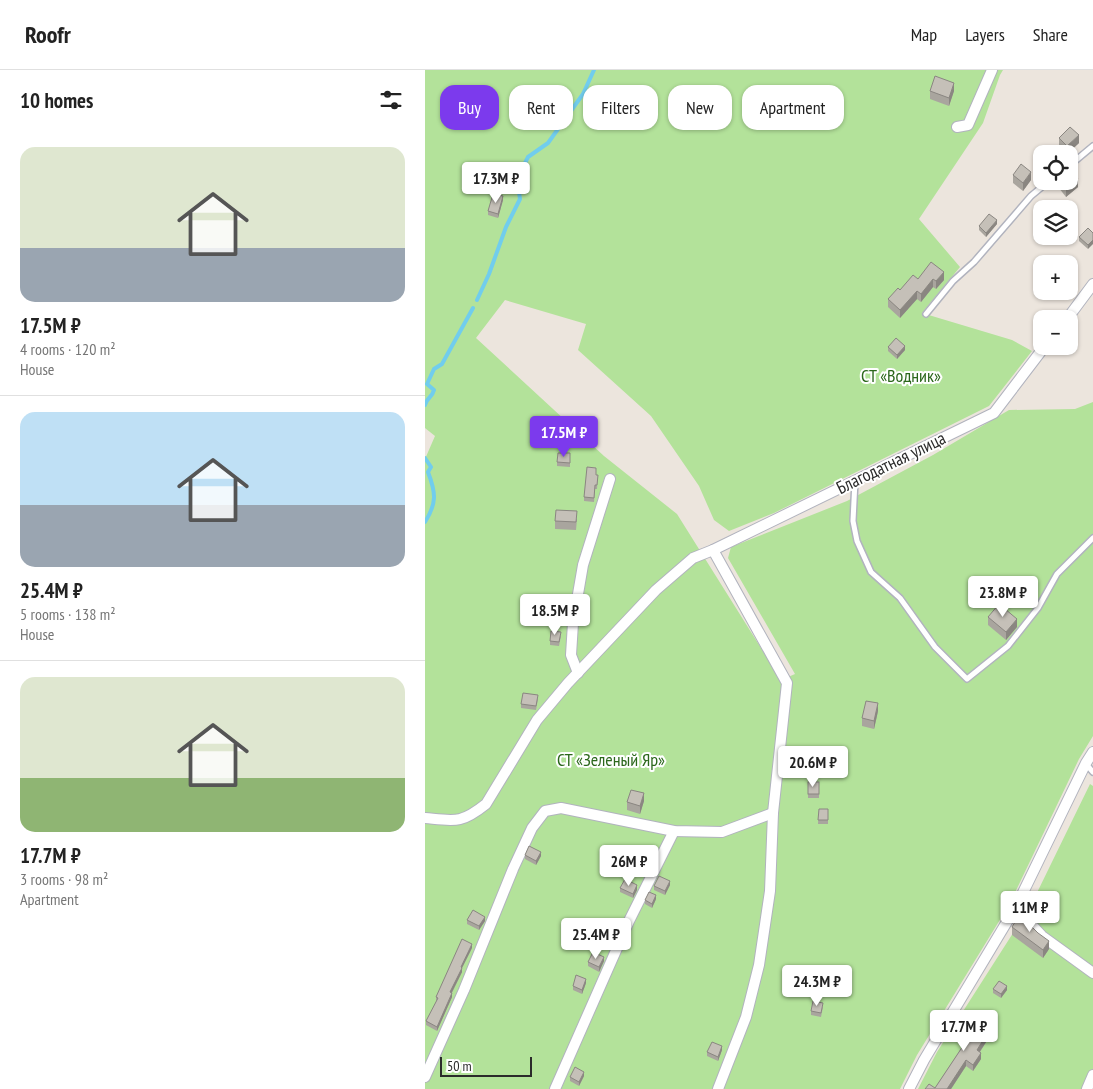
<!DOCTYPE html>
<meta charset="utf-8">
<style>
body{margin:0;font-family:"PT Sans Narrow",sans-serif;background:#f2f2f2;color:#222;height:100vh;display:flex;flex-direction:column;font-size:19px;white-space:nowrap}
*{box-sizing:border-box;margin:0}
p{font-size:16px;color:#767676}
.icon{flex:none;width:28px;height:28px;fill:none;stroke:currentColor;stroke-width:2;stroke-linecap:round;stroke-linejoin:round}
.map{position:relative;flex:1;overflow:hidden}
.panel{display:flex;flex-direction:column;background:#fff;width:425px}
.panel>*{flex:none}
.guide{position:absolute;left:15px;top:15px;width:475px;height:45px;display:flex;gap:10px}
.fabs{position:absolute;left:608px;top:75px;display:grid;gap:10px}
.fabs a{display:grid;place-items:center;width:45px;height:45px;border-radius:10px;background:#fff;box-shadow:0 1px 4px #0004;font-size:25px}
.scale{position:absolute;left:15px;bottom:12px;width:92px;box-sizing:border-box;padding-left:5px;border:2px solid #2b2b2b;border-top:0;font-size:14px;line-height:18px;white-space:nowrap;color:#2b2b2b;-webkit-text-stroke:4px #fff;paint-order:stroke}
.price{position:absolute;translate:-50% -42px;padding:0 11px;border-radius:5px;background:#fff;color:#222;font-size:16px;line-height:32px;filter:drop-shadow(0 1px 2px #0008)}
.price::after{content:'';position:absolute;left:50%;top:30px;width:15px;height:11px;margin-left:-8px;background:inherit;clip-path:polygon(0 0,100% 0,50% 100%)}
.price.active{background:#7c3aed;color:#fff}
ul{padding:0;list-style:none}
li{display:grid;align-content:center;gap:10px;height:265px;padding:0 20px}
li+li{border-top:1px solid #e0e0e0}
li span{display:grid;place-items:center;height:155px;border-radius:15px;color:#555}
li>.icon{margin-inline-start:auto}
span .icon{width:90px;height:90px;fill:#fffc;stroke-width:1}
li b{font-size:21px}
h2{display:flex;justify-content:space-between;align-items:center;height:60px;padding:0 20px;font-size:21px}
.chip{padding:0 18px;border-radius:15px;background:#fff;box-shadow:0 1px 4px #0004;font-size:18px;line-height:45px}
.chip.active{background:#7c3aed;color:#fff}
header{display:flex;align-items:center;gap:30px;box-sizing:border-box;height:70px;padding:0 25px;background:#fff;border-bottom:1px solid #e0e0e0}
header strong{font-size:24px}
nav{display:flex;gap:28px;margin-inline-start:auto;font-size:18px}
main{display:flex;flex:1;min-height:0}
.map>svg:first-child{display:block}
.green{fill:#b3e29a}
.lines{fill:none;stroke-linecap:round;stroke-linejoin:round}
.stream{stroke:#71cded;stroke-width:4}
.lane-casing{stroke:#b1b3be;stroke-width:8}
.street-casing{stroke:#b1b3be;stroke-width:12}
.lane{stroke:#fff;stroke-width:5}
.street{stroke:#fff;stroke-width:10}
.wall{fill:#a9a59e}
.shaded-wall{fill:#8a8681}
.building{fill:#c5c0b8;stroke:#8a8681}
.labels{text-anchor:middle;stroke-width:4;stroke-linejoin:round;paint-order:stroke}
.park-label{font-size:18px;fill:#2b671b;stroke:#fff}
.street-label{font-size:18px;fill:#2b2b2b;stroke:#fff}
</style>
<header>
<strong>Roofr</strong>
<nav><a>Map</a><a>Layers</a><a>Share</a></nav>
</header>
<main>
<section class="panel">
<h2>10 homes<svg class="icon" aria-label="filters" viewBox="0 0 24 24"><path d="M4 7h16M4 17h16"/><circle cx="9" cy="7" r="2"/><circle cx="15" cy="17" r="2"/></svg></h2>
<ul>
<li><span style="background:linear-gradient(#dfe7d0 65%,#9aa5b1 0)"><svg class="icon" aria-label="home" viewBox="0 0 24 24"><path d="M3 11l9-7 9 7M6 9v11h12V9"/></svg></span><div><b>17.5M ₽</b><p>4 rooms · 120 m²</p><p>House</p></div></li>
<li><span style="background:linear-gradient(#bfe0f5 60%,#9aa5b1 0)"><svg class="icon" aria-label="home" viewBox="0 0 24 24"><path d="M3 11l9-7 9 7M6 9v11h12V9"/></svg></span><div><b>25.4M ₽</b><p>5 rooms · 138 m²</p><p>House</p></div></li>
<li><span style="background:linear-gradient(#dfe7d0 65%,#8fb573 0)"><svg class="icon" aria-label="home" viewBox="0 0 24 24"><path d="M3 11l9-7 9 7M6 9v11h12V9"/></svg></span><div><b>17.7M ₽</b><p>3 rooms · 98 m²</p><p>Apartment</p></div></li>
</ul>
</section>
<div class="map">
<svg width="668" height="1019" viewBox="0 0 668 1019">
<rect width="100%" height="100%" fill="#ece5dd"/>
<g class="green">
<polygon points="0,0 578,0 575,5 558,53 494,149 535,197 497,243 587,270 607,281 564,336 349,443 304,461 289,450 274,416 226,346 153,280 161,254 80,230 51,268 179,386 252,444 356,610 370,604 303,488 306,477 422,431 508,385 584,340 650,339 668,332 668,666 654,689 584,835 492,985 475,1019 0,1019 0,389 10,366 0,358"/>
<polygon points="665,714 668,716 668,1019 493,1019 512,982 606,835"/>
</g>
<g class="lines">
<g class="stream">
<polyline points="52,230 64,204 81,157 95,129 92,109 103,87 123,73 158,24 169,0"/>
<path d="M0 335C2 327 7 328 9 320L2 314 9 299 17 294 48 238"/>
<path d="M0 388 6 397 3 402C11 423 12 433 0 452"/>
</g>
<defs>
<g id="lane">
<polyline points="644,96 668,76"/>
<polyline points="501,244 528,211 549,192 606,126 624,111"/>
<polyline points="430,411 428,451 432,471 446,502 475,528 510,577 542,609 583,576 613,538 632,504 668,468"/>
<polyline points="661,694 668,702"/>
</g>
<g id="street">
<polyline points="532,57 543,55 567,0"/>
<polyline points="642,249 668,214"/>
<polyline points="288,480 362,613 348,743 345,821 334,895 321,947 293,1019"/>
<polyline points="153,603 146,585 148,553 158,495 185,409"/>
<polyline points="668,682 661,693 592,835 604,852 617,866 668,903"/>
<path d="M0 748C30 751 36 754 61 734L112 650 143 613 231 520 268 488 288 480 569 343 620 276"/>
<polyline points="0,1007 39,920 88,799 107,758 120,741 136,738 249,761 297,762 348,743"/>
<polyline points="130,1019 204,851 249,761"/>
<polyline points="484,1019 499,990 592,835"/>
<polyline points="662,1019 668,1005"/>
</g>
</defs>
<use href="#lane" class="lane-casing"/>
<use href="#street" class="street-casing"/>
<use href="#lane" class="lane"/>
<use href="#street" class="street"/>
</g>
<g class="wall">
<polygon points="505,21 529,21 524,36 505,29"/>
<polygon points="634,68 654,73 642,84 641,84 634,76"/>
<polygon points="588,105 606,110 598,121 588,113"/>
<polygon points="630,111 644,111 653,117 641,127 630,113"/>
<polygon points="78,130 73,148 63,145 63,141"/>
<polygon points="572,154 561,167 554,160 554,156"/>
<polygon points="663,158 663,179 654,171 654,167"/>
<polygon points="493,209 519,210 511,219 508,217 496,232 492,229 475,248 463,237 463,229 475,220"/>
<polygon points="463,277 480,280 472,289 463,281"/>
<polygon points="145,383 145,397 132,396 132,392"/>
<polygon points="171,405 173,405 172,419 170,419 169,432 159,431 159,427"/>
<polygon points="152,449 151,460 130,459 130,451"/>
<polygon points="563,547 592,557 581,570 563,555"/>
<polygon points="136,566 134,576 125,575 125,571"/>
<polygon points="113,629 111,640 96,638 96,634"/>
<polygon points="453,641 449,659 437,656 437,648"/>
<rect x="383" y="712" width="11" height="16"/>
<polygon points="219,731 215,744 202,740 202,732"/>
<polygon points="394,739 403,739 403,754 393,754"/>
<polygon points="100,785 116,786 111,795 100,789"/>
<polygon points="245,815 240,825 229,820 229,816"/>
<polygon points="195,818 212,820 208,828 195,822"/>
<polygon points="231,829 227,838 220,834 220,830"/>
<polygon points="42,850 60,851 54,860 42,854"/>
<polygon points="587,857 624,879 618,888 587,865"/>
<polygon points="47,878 37,898 37,902 27,923 27,927 12,961 1,955 1,951 12,931 11,931 11,927"/>
<polygon points="179,891 174,902 163,896 163,892"/>
<polygon points="161,913 157,924 148,920 148,916"/>
<polygon points="568,919 582,920 576,928 568,923"/>
<polygon points="398,937 396,947 386,945 386,941"/>
<polygon points="531,954 563,969 555,982 556,989 548,1001 541,996 526,1019 500,1019 510,1018 543,968 531,961"/>
<polygon points="297,980 293,991 282,986 282,982"/>
<polygon points="159,1006 154,1016 145,1011 145,1007"/>
</g>
<g class="shaded-wall">
<polygon points="529,13 529,21 524,36 524,28"/>
<polygon points="654,65 654,73 642,84 642,76"/>
<polygon points="606,102 606,110 598,121 598,113"/>
<polygon points="653,109 653,117 641,127 641,119"/>
<polygon points="78,126 78,130 73,148 73,144"/>
<polygon points="572,150 572,154 561,167 561,163"/>
<polygon points="668,170 668,174 663,179 663,175"/>
<polygon points="519,202 519,210 511,219 511,211"/>
<polygon points="508,209 508,217 496,232 496,224"/>
<polygon points="492,221 492,229 475,248 475,240"/>
<polygon points="480,276 480,280 472,289 472,285"/>
<polygon points="592,549 592,557 581,570 581,562"/>
<polygon points="453,633 453,641 449,659 449,651"/>
<polygon points="219,723 219,731 215,744 215,736"/>
<polygon points="116,782 116,786 111,795 111,791"/>
<polygon points="245,811 245,815 240,825 240,821"/>
<polygon points="212,815 212,820 208,828 208,824"/>
<polygon points="231,825 231,829 227,838 227,834"/>
<polygon points="60,847 60,851 54,860 54,856"/>
<polygon points="624,871 624,879 618,888 618,880"/>
<polygon points="47,874 47,878 37,898 37,902 25,926 25,922 36,897"/>
<polygon points="179,887 179,891 174,902 174,897"/>
<polygon points="161,909 161,913 157,924 157,920"/>
<polygon points="582,916 582,920 576,928 576,924"/>
<polygon points="27,923 27,927 12,961 12,957"/>
<polygon points="563,962 563,969 552,986 552,980"/>
<polygon points="297,976 297,980 293,991 293,987"/>
<polygon points="556,983 556,989 548,1001 548,995"/>
<polygon points="541,990 541,996 526,1019 522,1019"/>
<polygon points="159,1002 159,1006 154,1016 154,1012"/>
</g>
<g class="building">
<polygon points="510,6 529,13 524,28 505,21"/>
<polygon points="645,57 654,65 642,76 634,68"/>
<polygon points="596,94 606,102 598,113 588,105"/>
<polygon points="644,98 653,109 641,119 635,111 644,111"/>
<polygon points="68,124 78,126 73,144 63,141"/>
<polygon points="564,144 572,150 561,163 554,156"/>
<polygon points="663,158 668,163 668,170 663,175 654,167"/>
<polygon points="506,192 519,202 511,211 508,209 496,224 492,221 475,240 463,229 473,218 475,220 488,205 493,209"/>
<polygon points="471,268 480,276 472,285 463,277"/>
<polygon points="133,383 145,383 145,393 132,392"/>
<polygon points="162,397 171,398 171,405 173,405 172,415 170,415 169,428 159,427"/>
<polygon points="131,440 152,441 151,452 130,451"/>
<polygon points="574,534 592,549 581,562 563,547"/>
<polygon points="126,561 136,562 134,572 125,571"/>
<polygon points="98,623 113,625 111,636 96,634"/>
<polygon points="441,631 453,633 449,651 437,648"/>
<rect x="383" y="712" width="11" height="12"/>
<polygon points="206,720 219,723 215,736 202,732"/>
<polygon points="394,739 403,739 403,750 393,750"/>
<polygon points="104,776 116,782 111,791 100,785"/>
<polygon points="234,806 245,811 240,821 229,816"/>
<polygon points="200,809 212,815 208,824 195,818"/>
<polygon points="224,822 231,825 227,834 220,830"/>
<polygon points="48,840 60,847 54,856 42,850"/>
<polygon points="593,847 606,856 613,863 624,871 618,880 587,857"/>
<polygon points="37,869 47,874 36,897 37,898 25,922 27,923 12,957 1,951 13,928 11,927"/>
<polygon points="168,882 179,887 174,897 163,892"/>
<polygon points="151,905 161,909 157,920 148,916"/>
<polygon points="574,911 582,916 576,924 568,919"/>
<polygon points="388,931 398,933 396,943 386,941"/>
<polygon points="537,945 563,962 552,980 556,983 548,995 541,990 522,1019 500,1019 504,1014 510,1018 546,964 531,954"/>
<polygon points="287,972 297,976 293,987 282,982"/>
<polygon points="150,997 159,1002 154,1012 145,1007"/>
</g>
<g class="labels">
<g class="park-label">
<text x="476" y="312">СТ «Водник»</text>
<text x="186" y="696">СТ «Зеленый Яр»</text>
</g>
<g class="street-label">
<text transform="translate(466 393) rotate(-26)" y="6">Благодатная улица</text>
</g>
</g>
</svg>
<div class="fabs">
<a><svg class="icon" aria-label="locate" viewBox="0 0 24 24"><circle cx="12" cy="12" r="6"/><path d="M12 2v4M12 18v4M2 12h4M18 12h4"/></svg></a>
<a><svg class="icon" aria-label="layers" viewBox="0 0 24 24"><path d="M12 4l9 5-9 5-9-5zM3 14l9 5 9-5"/></svg></a>
<a>+</a>
<a>−</a>
</div>
<div class="scale">50 m</div>
<b class="price" style="left:71px;top:134px">17.3M ₽</b>
<b class="price active" style="left:139px;top:388px">17.5M ₽</b>
<b class="price" style="left:578px;top:548px">23.8M ₽</b>
<b class="price" style="left:130px;top:566px">18.5M ₽</b>
<b class="price" style="left:388px;top:718px">20.6M ₽</b>
<b class="price" style="left:204px;top:817px">26M ₽</b>
<b class="price" style="left:605px;top:863px">11M ₽</b>
<b class="price" style="left:171px;top:890px">25.4M ₽</b>
<b class="price" style="left:392px;top:937px">24.3M ₽</b>
<b class="price" style="left:539px;top:982px">17.7M ₽</b>
<div class="guide">
<a class="chip active">Buy</a>
<a class="chip">Rent</a>
<a class="chip">Filters</a>
<a class="chip">New</a>
<a class="chip">Apartment</a>
</div>
</div>
</main>
